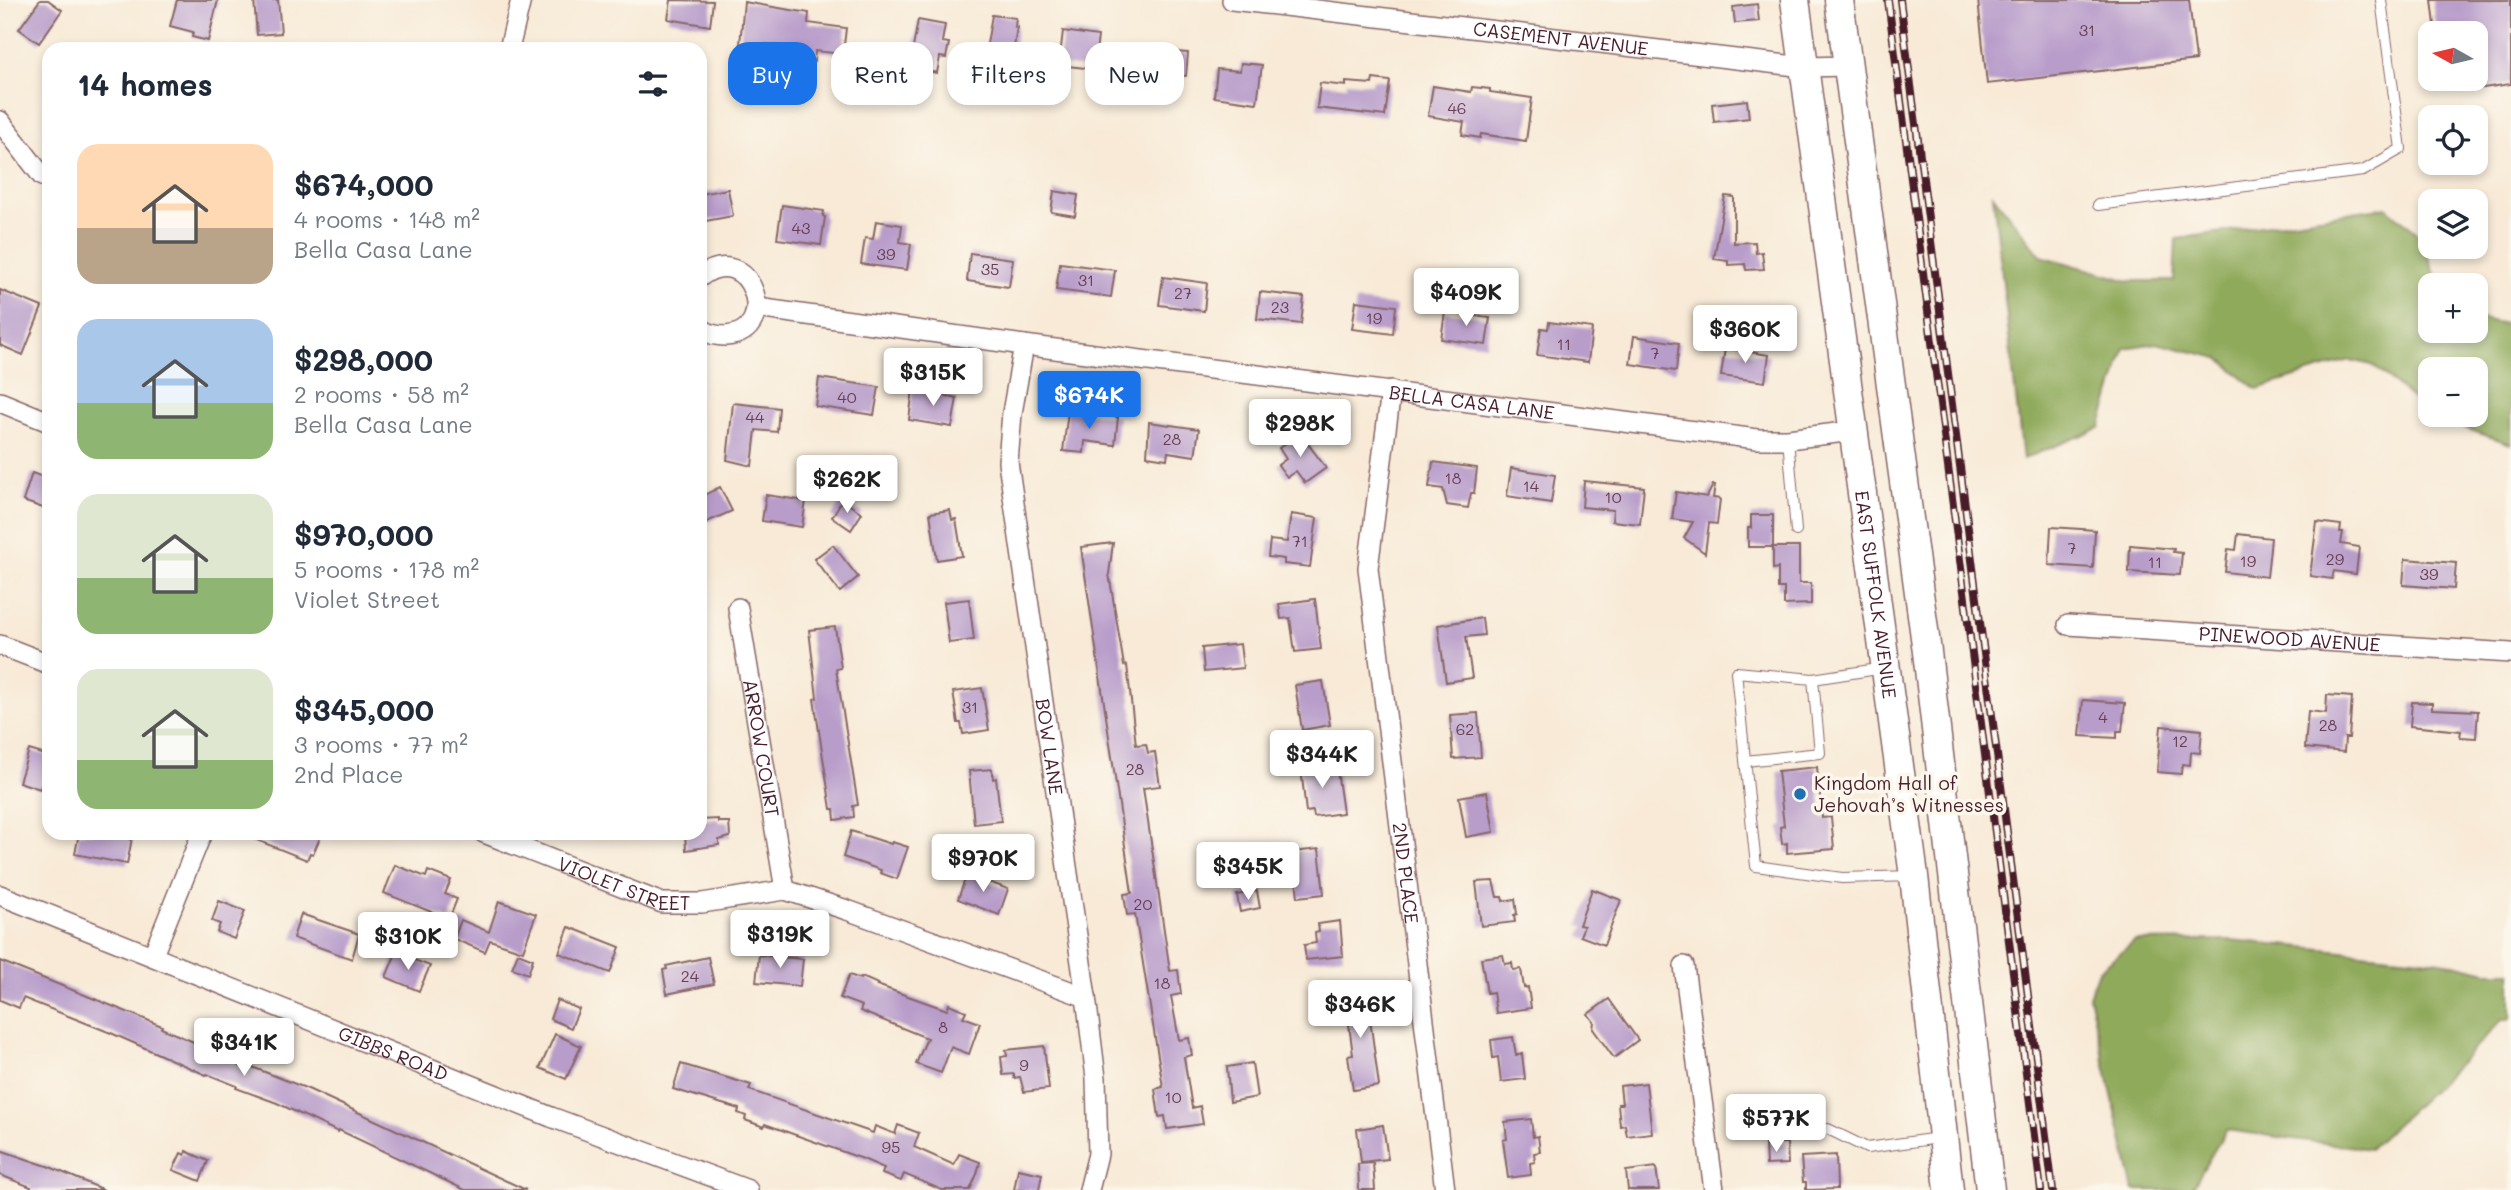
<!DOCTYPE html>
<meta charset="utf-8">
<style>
body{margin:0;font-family:Mali,sans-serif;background:#f2f2f3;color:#1f2937;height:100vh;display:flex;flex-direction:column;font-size:26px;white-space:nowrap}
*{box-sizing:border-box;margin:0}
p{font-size:23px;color:#747a83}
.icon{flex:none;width:38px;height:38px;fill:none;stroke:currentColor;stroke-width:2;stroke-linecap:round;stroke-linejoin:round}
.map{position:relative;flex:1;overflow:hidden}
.panel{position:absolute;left:42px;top:42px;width:665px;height:798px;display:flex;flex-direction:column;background:#fff;border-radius:21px;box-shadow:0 4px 10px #0003}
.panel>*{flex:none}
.hud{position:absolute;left:728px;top:42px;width:665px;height:63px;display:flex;gap:14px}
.needle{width:46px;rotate:278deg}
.tools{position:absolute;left:2418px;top:21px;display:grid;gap:14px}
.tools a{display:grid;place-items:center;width:70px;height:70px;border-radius:14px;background:#fff;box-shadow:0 4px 10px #0003;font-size:35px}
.price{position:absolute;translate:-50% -60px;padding:0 16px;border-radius:7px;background:#fff;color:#222;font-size:23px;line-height:46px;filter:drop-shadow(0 2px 4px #0008)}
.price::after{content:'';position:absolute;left:50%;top:42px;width:21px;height:16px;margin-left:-10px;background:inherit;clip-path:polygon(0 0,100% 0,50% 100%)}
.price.current{background:#1a73e8;color:#fff}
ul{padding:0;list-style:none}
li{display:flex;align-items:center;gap:21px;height:175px;padding:0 35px}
li span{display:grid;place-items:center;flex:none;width:196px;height:140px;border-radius:21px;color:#555}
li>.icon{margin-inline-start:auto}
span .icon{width:84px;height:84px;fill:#fffc;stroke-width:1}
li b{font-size:30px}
h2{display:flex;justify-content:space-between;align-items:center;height:84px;padding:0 35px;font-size:30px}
.pill{padding:0 24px;border-radius:21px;background:#fff;box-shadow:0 4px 10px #0003;font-size:24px;line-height:63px}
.pill.current{background:#1a73e8;color:#fff}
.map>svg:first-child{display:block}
.forest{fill:#90aa5b;stroke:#6d6443;stroke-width:2}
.building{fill:#b89cca}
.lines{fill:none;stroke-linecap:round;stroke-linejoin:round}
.lane-casing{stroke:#876667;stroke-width:12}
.street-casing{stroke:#876667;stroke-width:22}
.secondary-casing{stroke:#876667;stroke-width:31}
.lane{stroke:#fff;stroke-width:10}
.street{stroke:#fff;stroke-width:19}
.secondary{stroke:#fff;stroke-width:28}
.rail-casing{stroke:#4a1f2b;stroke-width:8}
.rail{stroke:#fbf7ec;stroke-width:5;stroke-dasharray:16;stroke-linecap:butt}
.poi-dot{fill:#1f6fb2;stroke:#fbf7ec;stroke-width:2.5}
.labels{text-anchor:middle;stroke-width:7;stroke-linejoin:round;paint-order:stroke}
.number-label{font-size:16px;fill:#663e53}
.street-label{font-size:19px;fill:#4a1f2b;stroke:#fbf7ec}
.poi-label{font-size:19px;fill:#4a1f2b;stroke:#fbf7ec;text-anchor:start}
</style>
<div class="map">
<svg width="2511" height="1190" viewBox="0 0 2511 1190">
<rect width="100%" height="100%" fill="#fbf7ec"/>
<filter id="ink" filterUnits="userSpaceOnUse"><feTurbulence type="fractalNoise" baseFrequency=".0143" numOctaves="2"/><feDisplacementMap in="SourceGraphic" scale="14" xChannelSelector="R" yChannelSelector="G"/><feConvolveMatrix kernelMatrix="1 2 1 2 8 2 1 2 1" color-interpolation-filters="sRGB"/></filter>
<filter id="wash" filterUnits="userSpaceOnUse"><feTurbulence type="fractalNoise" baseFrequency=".00686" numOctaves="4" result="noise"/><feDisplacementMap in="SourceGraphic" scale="28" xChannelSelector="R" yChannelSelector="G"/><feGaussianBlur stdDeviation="1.57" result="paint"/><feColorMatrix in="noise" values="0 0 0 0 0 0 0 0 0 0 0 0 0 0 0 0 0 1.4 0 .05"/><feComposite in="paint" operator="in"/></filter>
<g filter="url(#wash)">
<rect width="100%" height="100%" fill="#f8ead7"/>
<g class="forest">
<polygon points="1993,195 2041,256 2129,281 2174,281 2176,239 2386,207 2421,236 2439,285 2431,285 2431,331 2476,331 2476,318 2511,325 2511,444 2464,428 2440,415 2476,415 2476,369 2431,369 2431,410 2419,404 2372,365 2350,360 2257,389 2219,358 2156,343 2125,348 2100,428 2023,459"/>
<polygon points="2231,940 2441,961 2487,972 2511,972 2511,1019 2503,1019 2444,1079 2370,1149 2226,1130 2191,1190 2134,1190 2089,996 2098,971 2135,941"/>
</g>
<g id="blocks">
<g class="building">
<polygon points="40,0 48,0 62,10 39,43 19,29"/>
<polygon points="177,0 218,0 208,41 192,37 193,32 170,26"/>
<polygon points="254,0 278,0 281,33 257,35"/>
<polygon points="671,0 713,1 710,26 668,19"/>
<polygon points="1978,0 2189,0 2196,60 1987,84"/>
<polygon points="2432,0 2511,0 2511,84 2476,89 2476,33 2436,33"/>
<polygon points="744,2 809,13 808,23 846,28 843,54 815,51 814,62 794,59 795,48 766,44 765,47 740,44"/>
<polygon points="1757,4 1759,21 1735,23 1733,7"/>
<polygon points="992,15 1016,18 1015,27 1017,27 1010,75 1005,75 1005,81 989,79 990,74 982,73"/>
<polygon points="918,20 945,25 942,42 949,43 946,58 940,57 937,73 922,70 920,81 911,79 910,82 892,79 896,56 911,59"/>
<polygon points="1063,31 1098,36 1094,69 1059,65"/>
<polygon points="1161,51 1188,53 1186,76 1164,74 1162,92 1107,84 1109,62 1160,67"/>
<polygon points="1241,63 1262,65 1257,103 1214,97 1217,69 1240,71"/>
<polygon points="1373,79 1390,81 1385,116 1317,108 1320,83 1346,86 1346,82 1372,84"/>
<polygon points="1433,86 1471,92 1472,87 1490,89 1490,92 1532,98 1526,141 1481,134 1480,138 1462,135 1464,122 1428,116"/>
<polygon points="1747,100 1749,118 1714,122 1712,104"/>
<polygon points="728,189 733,216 700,222 700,194"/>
<polygon points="1054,191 1078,195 1075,216 1051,212"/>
<polygon points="1725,196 1734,197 1734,243 1755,242 1756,253 1762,252 1764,269 1746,270 1745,264 1728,265 1728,261 1714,259"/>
<polygon points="782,205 824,211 823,216 825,217 821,245 777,239"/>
<polygon points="876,221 902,225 900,242 911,244 907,270 861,264 865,238 873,239"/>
<polygon points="970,253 1013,259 1009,287 967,281"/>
<polygon points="1060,263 1115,270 1111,297 1056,290"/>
<polygon points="1163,277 1207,283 1204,311 1159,305"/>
<polygon points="0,290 42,307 23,355 0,345"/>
<polygon points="1260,292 1304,297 1301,324 1257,319"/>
<polygon points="1356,301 1396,306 1393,334 1352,329"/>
<polygon points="1445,312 1490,318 1486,345 1441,339"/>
<polygon points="1549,322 1592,328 1588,362 1537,355 1541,328 1548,329"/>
<polygon points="1634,336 1679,343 1676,371 1630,364"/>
<polygon points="1725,348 1769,355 1765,382 1721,376"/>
<polygon points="819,378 879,387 874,415 815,406"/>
<polygon points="913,389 957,398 952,427 909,420"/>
<polygon points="733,403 779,408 777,432 756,430 752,466 727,460"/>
<polygon points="1068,411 1118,417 1115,445 1085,441 1084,453 1063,451"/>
<polygon points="1149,422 1199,429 1195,456 1168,452 1167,459 1147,456"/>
<polygon points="1300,433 1326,468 1305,483 1296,471 1287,477 1278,465 1286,459 1279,448"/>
<polygon points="1433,462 1477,468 1474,493 1471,493 1468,508 1447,505 1443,489 1429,487"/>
<polygon points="1511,468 1555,475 1551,503 1507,496"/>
<polygon points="32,473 49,479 49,510 23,501"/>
<polygon points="1584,481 1644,487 1640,524 1612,521 1613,510 1582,507"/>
<polygon points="1713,485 1715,485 1713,498 1720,499 1717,524 1709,523 1705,553 1684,538 1693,522 1672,519 1676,492 1707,497"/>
<polygon points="720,487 732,511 700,525 700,497"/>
<polygon points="766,495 806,501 802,527 762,521"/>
<polygon points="842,500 862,513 851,530 832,517"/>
<polygon points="950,510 952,520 956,519 962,556 937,560 930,513"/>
<polygon points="1291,514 1317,518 1310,567 1284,564 1284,559 1268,557 1270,540 1287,542"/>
<polygon points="1751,515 1773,515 1773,547 1799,547 1799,583 1811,583 1811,604 1784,605 1784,588 1778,588 1778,568 1773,569 1773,547 1748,547 1748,528 1751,528"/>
<polygon points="2317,522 2341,525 2340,532 2343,532 2341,544 2359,547 2356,574 2334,571 2332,579 2310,576"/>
<polygon points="2051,527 2095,530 2093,568 2049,565"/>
<polygon points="2238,534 2271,538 2267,577 2225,572 2228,549 2236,550"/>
<polygon points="1113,543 1109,574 1124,666 1127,665 1136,745 1146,744 1148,753 1155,752 1160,786 1143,788 1170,971 1178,970 1181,994 1171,996 1179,1040 1189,1038 1192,1055 1184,1057 1192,1108 1200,1106 1203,1124 1167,1129 1165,1116 1159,1117 1155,1089 1163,1087 1135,914 1127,915 1124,894 1132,893 1081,547"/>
<polygon points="833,545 858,577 840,592 814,559"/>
<polygon points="2130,545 2174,549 2173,552 2182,553 2180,575 2129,572"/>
<polygon points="2405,559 2456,563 2454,589 2403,585"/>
<polygon points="969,599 974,640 949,643 944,602"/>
<polygon points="1315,599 1321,649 1295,652 1290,618 1281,619 1279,604"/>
<polygon points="1482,618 1484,635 1466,637 1472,678 1446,682 1438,625"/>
<polygon points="835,627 841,668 836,669 858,805 853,806 854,817 835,820 834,809 831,809 814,699 817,698 809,630"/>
<polygon points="1240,644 1243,668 1204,672 1202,648"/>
<polygon points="1323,681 1330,725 1302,730 1295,685"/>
<polygon points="982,688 989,730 963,734 961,723 958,723 953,692"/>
<polygon points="2327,695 2352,697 2349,738 2345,738 2344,752 2305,748 2308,711 2326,713"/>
<polygon points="2083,700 2125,703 2122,731 2117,731 2117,738 2080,736"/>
<polygon points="2412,702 2432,703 2432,709 2478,711 2476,738 2460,737 2461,731 2410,726"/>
<polygon points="1478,713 1481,757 1453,759 1450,715"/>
<polygon points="2161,726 2202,730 2200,753 2191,752 2190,765 2182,764 2181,774 2157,772"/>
<polygon points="29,750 49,756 40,789 19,782"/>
<polygon points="1336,763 1343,813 1314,817 1313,811 1306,812 1301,768"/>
<polygon points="1817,767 1822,818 1831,817 1834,849 1787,853 1787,843 1782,844 1780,827 1784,826 1778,771"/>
<polygon points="992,769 993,779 996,778 1001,821 974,824 969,771"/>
<polygon points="1487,792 1494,832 1466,837 1459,797"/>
<polygon points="718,819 718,822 729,822 730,837 719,840 719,845 686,850 685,833 700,833 700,820"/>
<polygon points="851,831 891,844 892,842 908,847 897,879 880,873 881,870 843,857"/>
<polygon points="79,833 133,833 127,864 75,854"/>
<polygon points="239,833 322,833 313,854 310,853 307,860"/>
<polygon points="1319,849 1324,894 1298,897 1293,852"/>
<polygon points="395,865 426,877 428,871 451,880 445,894 457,899 449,919 384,893"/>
<polygon points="967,874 1008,889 999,915 958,899"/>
<polygon points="1493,881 1497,897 1502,897 1503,901 1515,899 1517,914 1514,915 1515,922 1481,926 1476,882"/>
<polygon points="1592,889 1621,900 1604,945 1580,936 1584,926 1579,925"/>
<polygon points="1257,891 1260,908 1240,912 1237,895"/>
<polygon points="219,901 245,911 234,939 217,932 220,924 212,921"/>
<polygon points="499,901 536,914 523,951 490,940 485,952 454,939 461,920 489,932"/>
<polygon points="301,914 359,934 352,959 293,938"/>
<polygon points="1340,921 1343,956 1306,960 1304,945 1316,943 1315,933 1319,932 1318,924"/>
<polygon points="569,927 620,947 610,973 559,953"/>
<polygon points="396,953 430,966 419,991 386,977"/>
<polygon points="518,953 533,959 528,974 512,968"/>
<polygon points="759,955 803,959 800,986 756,982"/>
<polygon points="1503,955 1505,964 1512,963 1513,970 1521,969 1524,988 1528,987 1531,1008 1496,1013 1493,992 1487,993 1481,958"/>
<polygon points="708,957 714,984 667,994 663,970 667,969 666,966"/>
<polygon points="0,961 162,1026 161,1028 217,1052 215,1055 245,1068 247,1065 308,1089 526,1190 465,1190 339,1130 338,1132 277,1103 236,1088 237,1086 207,1074 206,1075 111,1033 23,998 19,1008 0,1000"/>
<polygon points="849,975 861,979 862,977 878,984 877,985 947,1010 949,1004 966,1011 963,1017 980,1023 969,1054 951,1047 941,1073 916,1064 927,1038 860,1011 862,1006 840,998"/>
<polygon points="1366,989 1379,1086 1353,1090 1348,1056 1353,1055 1348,1017 1343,1018 1339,993"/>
<polygon points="1609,999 1638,1040 1614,1058 1593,1029 1594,1022 1588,1014"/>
<polygon points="557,1000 579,1009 571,1028 550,1019"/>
<polygon points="555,1034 581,1046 566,1079 540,1068"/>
<polygon points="1513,1037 1516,1055 1522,1054 1525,1079 1501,1082 1498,1057 1493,1058 1491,1040"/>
<polygon points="1044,1046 1049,1089 1024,1092 1020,1077 1014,1078 1014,1074 1003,1075 1001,1057 1007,1056 1006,1050"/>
<polygon points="1252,1063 1257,1097 1230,1102 1227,1067"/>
<polygon points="681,1064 751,1085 749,1090 873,1133 875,1126 895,1134 898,1125 919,1133 914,1147 954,1165 959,1154 980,1162 977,1174 970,1190 942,1190 904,1174 901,1181 882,1174 884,1168 863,1159 765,1124 764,1127 745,1120 746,1116 738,1113 739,1109 673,1089"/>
<polygon points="1646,1083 1652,1133 1627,1136 1625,1125 1620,1126 1618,1104 1622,1104 1620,1086"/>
<polygon points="1531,1119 1533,1137 1538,1136 1540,1152 1534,1153 1535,1162 1530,1163 1531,1175 1508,1178 1503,1140 1507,1139 1505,1122"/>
<polygon points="1383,1125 1388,1159 1361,1162 1357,1129"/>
<polygon points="1765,1143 1787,1143 1788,1164 1766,1165"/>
<polygon points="0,1150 50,1167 104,1190 30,1190 31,1187 0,1175"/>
<polygon points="186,1151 208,1161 200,1181 173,1170 181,1153 185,1155"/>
<polygon points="1836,1155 1837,1189 1806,1190 1806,1182 1803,1182 1801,1157"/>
<polygon points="1373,1163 1375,1190 1359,1190 1358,1164"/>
<polygon points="1656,1167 1659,1190 1628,1190 1626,1171"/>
<polygon points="1018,1169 1042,1174 1039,1190 1014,1190"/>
</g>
</g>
</g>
<g filter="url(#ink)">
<use href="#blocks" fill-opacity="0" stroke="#876667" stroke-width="2"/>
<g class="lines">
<defs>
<g id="lane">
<polyline points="2098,205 2363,171 2401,149 2381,0"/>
<polyline points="1788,439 1796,531"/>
<polyline points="1813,679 1884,668"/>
<polyline points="1745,761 1820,753 1813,679 1736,672 1756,866 1842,878 1913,876"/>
<polyline points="1828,1129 1867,1148 1939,1138"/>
</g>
<g id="street">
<path id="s1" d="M1232 0 1804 67 1848 66"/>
<polyline points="509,49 521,0"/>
<polyline points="0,121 42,176 49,179"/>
<path d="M700 277C750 238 783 332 726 336 716 336 707 334 700 327"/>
<path id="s2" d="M757 308 1024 345 1757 439H1788L1853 431"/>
<path id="s3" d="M1024 345 1012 413 1008 462 1086 997 1096 1078 1098 1154 1089 1190"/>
<path id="s4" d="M1391 391 1368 568 1445 1190"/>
<polyline points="0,402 49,422"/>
<path id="s5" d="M738 608 785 890"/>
<path id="s6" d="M2068 625 2511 653"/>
<polyline points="0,645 49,664"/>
<path id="s7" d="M484 833 662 903H702L785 890 847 910 1086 997"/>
<path id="s8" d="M0 895 551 1117 748 1190"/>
<polyline points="153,955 202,833"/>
<polyline points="1684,966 1714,1190"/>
</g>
<g id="secondary">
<path id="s9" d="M1795 0 1914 876 1949 1190"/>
<polyline points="1839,0 1927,652 1990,1190"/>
</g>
</defs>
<use href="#lane" class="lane-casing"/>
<use href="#street" class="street-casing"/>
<use href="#secondary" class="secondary-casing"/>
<use href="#lane" class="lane"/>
<use href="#street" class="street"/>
<use href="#secondary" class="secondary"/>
<defs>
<g id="rail">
<polyline points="1888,0 2041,1190"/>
<polyline points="1900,0 2053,1190"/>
</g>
</defs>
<use href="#rail" class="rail-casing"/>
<use href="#rail" class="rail"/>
</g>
</g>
<circle class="poi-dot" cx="1800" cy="794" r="7"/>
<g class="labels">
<g class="number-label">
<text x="2087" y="36">31</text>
<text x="1457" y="114">46</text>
<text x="801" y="234">43</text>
<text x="886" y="260">39</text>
<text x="990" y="275">35</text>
<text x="1086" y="286">31</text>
<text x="1183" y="299">27</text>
<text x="1280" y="313">23</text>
<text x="1374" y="324">19</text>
<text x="1564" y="350">11</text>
<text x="1655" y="359">7</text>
<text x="847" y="403">40</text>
<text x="755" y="423">44</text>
<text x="1172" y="445">28</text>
<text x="1453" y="484">18</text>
<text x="1531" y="492">14</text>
<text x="1613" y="503">10</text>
<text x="1300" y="547">71</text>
<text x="2072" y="554">7</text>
<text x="2335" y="565">29</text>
<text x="2248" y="567">19</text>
<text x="2155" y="568">11</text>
<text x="2429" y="580">39</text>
<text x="970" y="713">31</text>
<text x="2103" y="723">4</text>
<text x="2328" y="731">28</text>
<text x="1465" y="735">62</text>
<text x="2180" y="747">12</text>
<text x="1135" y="775">28</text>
<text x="1143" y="910">20</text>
<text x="690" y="982">24</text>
<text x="1162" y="989">18</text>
<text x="943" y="1033">8</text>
<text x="1024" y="1071">9</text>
<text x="1173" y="1103">10</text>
<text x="891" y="1153">95</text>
</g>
<g class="street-label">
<text dy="7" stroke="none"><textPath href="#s1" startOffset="331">CASEMENT AVENUE</textPath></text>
<text dy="7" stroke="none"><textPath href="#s2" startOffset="721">BELLA CASA LANE</textPath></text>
<text dy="7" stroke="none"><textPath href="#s9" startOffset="600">EAST SUFFOLK AVENUE</textPath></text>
<text dy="7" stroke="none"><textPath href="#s6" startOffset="222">PINEWOOD AVENUE</textPath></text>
<text dy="7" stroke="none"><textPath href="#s3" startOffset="406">BOW LANE</textPath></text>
<text dy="7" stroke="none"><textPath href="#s5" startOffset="142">ARROW COURT</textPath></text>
<text dy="7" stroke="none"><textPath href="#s4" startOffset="486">2ND PLACE</textPath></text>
<text dy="7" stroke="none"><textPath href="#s7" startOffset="150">VIOLET STREET</textPath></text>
<text dy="7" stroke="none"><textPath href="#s8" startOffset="424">GIBBS ROAD</textPath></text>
</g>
<g class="poi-label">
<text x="1814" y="790">Kingdom Hall of<tspan x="1814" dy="22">Jehovah’s Witnesses</tspan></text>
</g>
</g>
</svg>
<div class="tools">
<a><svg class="needle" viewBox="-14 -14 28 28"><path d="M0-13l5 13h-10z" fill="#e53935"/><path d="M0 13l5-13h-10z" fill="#747a83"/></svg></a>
<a><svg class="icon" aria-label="locate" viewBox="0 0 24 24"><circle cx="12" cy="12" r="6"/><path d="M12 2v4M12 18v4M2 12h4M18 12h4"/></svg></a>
<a><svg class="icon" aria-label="layers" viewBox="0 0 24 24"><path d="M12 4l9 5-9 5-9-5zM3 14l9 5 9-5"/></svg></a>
<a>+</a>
<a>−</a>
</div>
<b class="price" style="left:1466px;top:328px">$409K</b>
<b class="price" style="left:1745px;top:365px">$360K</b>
<b class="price" style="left:933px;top:408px">$315K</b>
<b class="price current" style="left:1089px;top:431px">$674K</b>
<b class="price" style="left:1300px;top:459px">$298K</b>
<b class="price" style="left:847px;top:515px">$262K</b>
<b class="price" style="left:1322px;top:790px">$344K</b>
<b class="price" style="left:983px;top:894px">$970K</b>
<b class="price" style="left:1248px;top:902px">$345K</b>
<b class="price" style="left:780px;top:970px">$319K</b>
<b class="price" style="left:408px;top:972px">$310K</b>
<b class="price" style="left:1360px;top:1040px">$346K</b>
<b class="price" style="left:244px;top:1078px">$341K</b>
<b class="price" style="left:1776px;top:1154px">$577K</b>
<div class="hud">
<a class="pill current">Buy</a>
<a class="pill">Rent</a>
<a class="pill">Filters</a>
<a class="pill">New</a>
</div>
<section class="panel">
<h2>14 homes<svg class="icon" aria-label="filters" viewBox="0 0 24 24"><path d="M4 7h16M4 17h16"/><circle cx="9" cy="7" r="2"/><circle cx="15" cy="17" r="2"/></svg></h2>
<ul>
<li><span style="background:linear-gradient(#ffd9b3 60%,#b9a48a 0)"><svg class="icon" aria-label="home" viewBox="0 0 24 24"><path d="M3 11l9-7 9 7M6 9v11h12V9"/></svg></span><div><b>$674,000</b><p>4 rooms · 148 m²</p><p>Bella Casa Lane</p></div></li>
<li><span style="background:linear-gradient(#a9c7e8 60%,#8fb573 0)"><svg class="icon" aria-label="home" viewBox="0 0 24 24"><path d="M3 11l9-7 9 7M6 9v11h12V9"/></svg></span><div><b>$298,000</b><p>2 rooms · 58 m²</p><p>Bella Casa Lane</p></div></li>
<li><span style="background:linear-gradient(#dfe7d0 60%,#8fb573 0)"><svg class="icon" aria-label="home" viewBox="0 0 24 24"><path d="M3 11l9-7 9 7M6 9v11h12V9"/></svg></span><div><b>$970,000</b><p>5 rooms · 178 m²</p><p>Violet Street</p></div></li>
<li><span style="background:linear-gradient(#dfe7d0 65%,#8fb573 0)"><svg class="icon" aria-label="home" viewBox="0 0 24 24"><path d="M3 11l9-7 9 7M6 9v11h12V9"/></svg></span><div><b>$345,000</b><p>3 rooms · 77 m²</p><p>2nd Place</p></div></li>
</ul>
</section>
</div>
